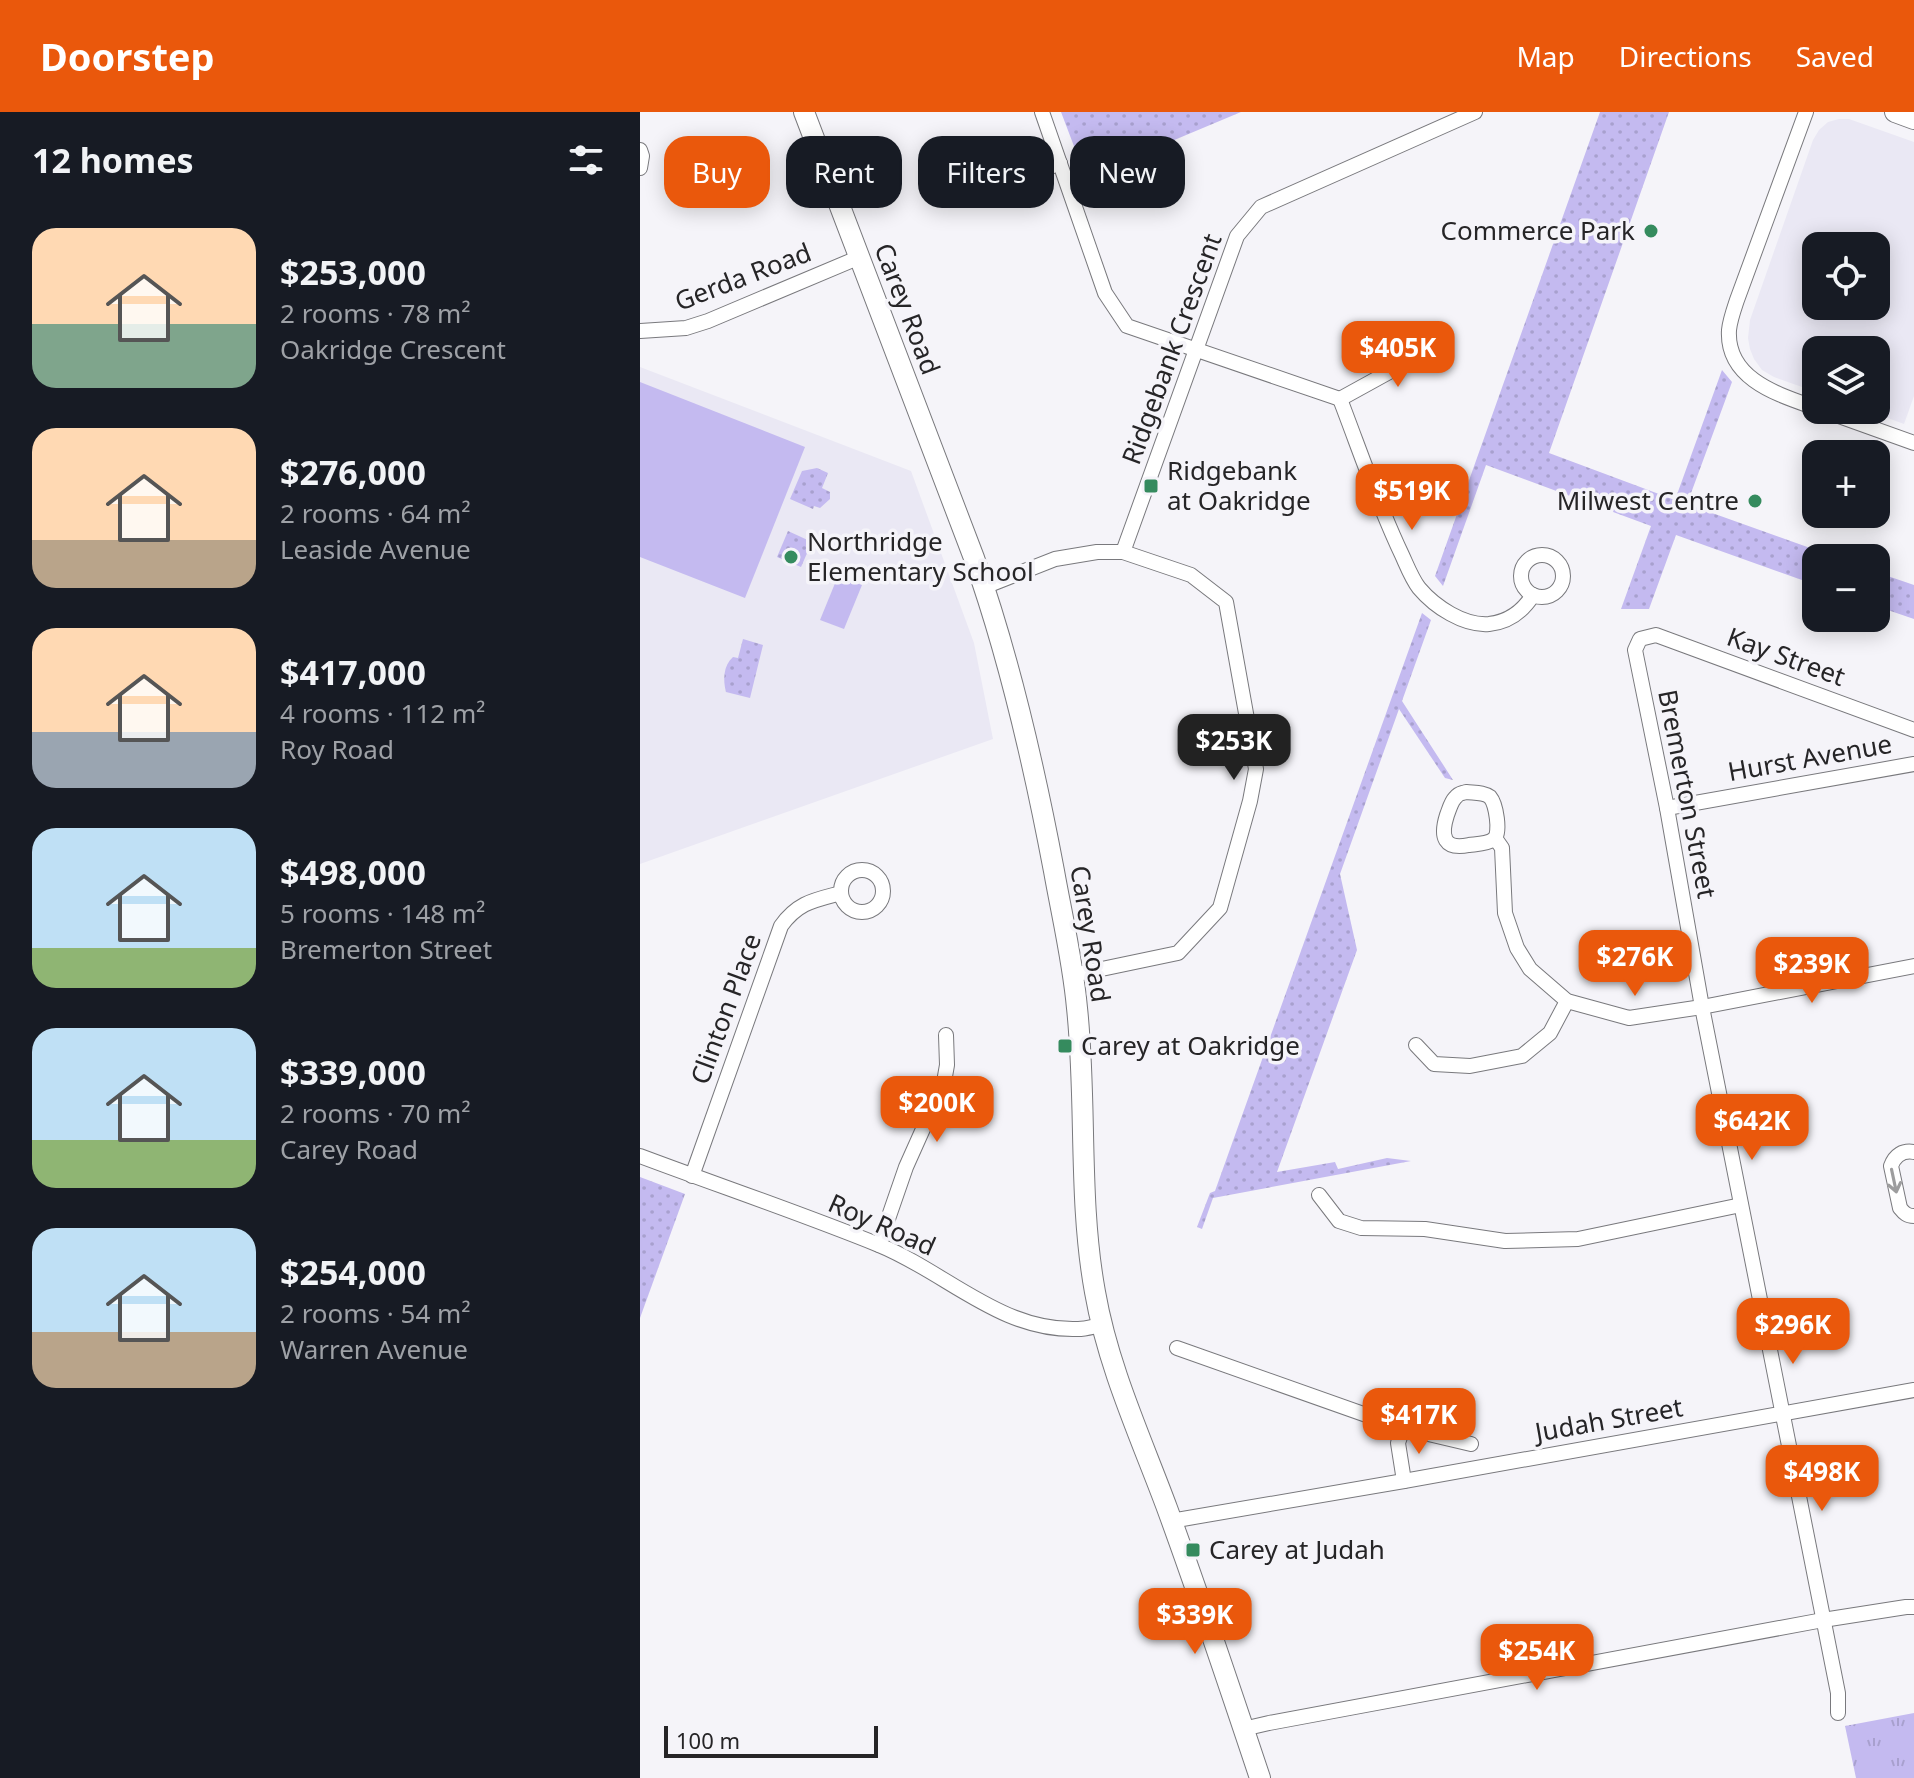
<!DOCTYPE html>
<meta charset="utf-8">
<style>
body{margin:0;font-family:"Noto Sans",sans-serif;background:#242831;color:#f1f3f6;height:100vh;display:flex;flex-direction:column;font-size:30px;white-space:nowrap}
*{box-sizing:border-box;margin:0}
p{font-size:26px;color:#9ea1a6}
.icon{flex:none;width:44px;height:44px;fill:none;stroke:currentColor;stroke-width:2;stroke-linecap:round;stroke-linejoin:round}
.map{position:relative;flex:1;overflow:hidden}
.panel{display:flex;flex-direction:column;background:#171b24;width:640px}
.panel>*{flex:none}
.top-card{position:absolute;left:24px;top:24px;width:760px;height:72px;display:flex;gap:16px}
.tools{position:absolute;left:1162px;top:120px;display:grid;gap:16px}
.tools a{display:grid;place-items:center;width:88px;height:88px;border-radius:16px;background:#171b24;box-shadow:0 4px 20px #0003;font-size:40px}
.scale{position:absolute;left:24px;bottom:20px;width:214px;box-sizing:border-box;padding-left:8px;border:4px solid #262527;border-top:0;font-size:22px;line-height:28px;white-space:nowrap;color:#262527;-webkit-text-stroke:6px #f5f4f9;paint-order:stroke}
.price{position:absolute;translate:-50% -68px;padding:0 18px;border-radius:16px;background:#ea580c;color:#fff;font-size:26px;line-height:52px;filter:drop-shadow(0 2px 4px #0008)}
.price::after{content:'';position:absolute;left:50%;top:48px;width:24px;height:18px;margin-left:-12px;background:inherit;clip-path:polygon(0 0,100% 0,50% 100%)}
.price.on{background:#222;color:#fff}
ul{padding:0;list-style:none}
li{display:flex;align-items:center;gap:24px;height:200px;padding:0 32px}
li span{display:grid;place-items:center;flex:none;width:224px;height:160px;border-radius:24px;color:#555}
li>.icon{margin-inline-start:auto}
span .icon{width:96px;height:96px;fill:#fffc;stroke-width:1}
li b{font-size:34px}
h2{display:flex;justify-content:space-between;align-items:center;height:96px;padding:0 32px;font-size:34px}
.pill{padding:0 28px;border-radius:24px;background:#171b24;box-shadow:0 4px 20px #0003;font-size:28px;line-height:72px}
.pill.on{background:#ea580c;color:#fff}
header{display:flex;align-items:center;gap:48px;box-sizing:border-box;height:112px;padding:0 40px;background:#ea580c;color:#fff}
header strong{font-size:38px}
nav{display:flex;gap:44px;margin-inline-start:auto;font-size:28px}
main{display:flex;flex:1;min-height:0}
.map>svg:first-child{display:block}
.built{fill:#eae8f4;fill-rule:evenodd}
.grass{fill:url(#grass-tufts)}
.park{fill:url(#park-dots)}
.garden{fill:#c4baf0}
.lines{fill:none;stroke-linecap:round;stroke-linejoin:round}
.street-casing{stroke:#79797d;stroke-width:16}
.secondary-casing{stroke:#79797d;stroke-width:22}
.street{stroke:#fff;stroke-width:14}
.secondary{stroke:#fff;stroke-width:20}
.oneway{stroke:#9d9d9e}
.poi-dot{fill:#358b5e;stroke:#f5f4f9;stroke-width:3}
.labels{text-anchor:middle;stroke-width:7;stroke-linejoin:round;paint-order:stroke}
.poi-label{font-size:26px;fill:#262527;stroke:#f5f4f9;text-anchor:start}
.street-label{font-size:26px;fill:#262527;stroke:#f5f4f9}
</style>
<header>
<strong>Doorstep</strong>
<nav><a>Map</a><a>Directions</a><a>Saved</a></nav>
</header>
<main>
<section class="panel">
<h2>12 homes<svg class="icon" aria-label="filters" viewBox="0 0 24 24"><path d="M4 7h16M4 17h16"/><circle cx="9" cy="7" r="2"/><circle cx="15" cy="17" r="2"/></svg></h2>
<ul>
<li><span style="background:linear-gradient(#ffd9b3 60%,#7fa58c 0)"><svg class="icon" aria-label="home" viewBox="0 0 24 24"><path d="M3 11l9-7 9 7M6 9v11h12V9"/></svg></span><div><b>$253,000</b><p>2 rooms · 78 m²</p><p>Oakridge Crescent</p></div></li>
<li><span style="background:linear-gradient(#ffd9b3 70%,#b9a48a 0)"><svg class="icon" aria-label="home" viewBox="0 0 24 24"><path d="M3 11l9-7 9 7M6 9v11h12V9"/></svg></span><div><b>$276,000</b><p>2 rooms · 64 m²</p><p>Leaside Avenue</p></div></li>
<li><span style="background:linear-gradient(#ffd9b3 65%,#9aa5b1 0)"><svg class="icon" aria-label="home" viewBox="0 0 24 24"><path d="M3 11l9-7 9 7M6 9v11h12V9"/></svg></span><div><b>$417,000</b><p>4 rooms · 112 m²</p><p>Roy Road</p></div></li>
<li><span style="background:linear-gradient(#bfe0f5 75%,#8fb573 0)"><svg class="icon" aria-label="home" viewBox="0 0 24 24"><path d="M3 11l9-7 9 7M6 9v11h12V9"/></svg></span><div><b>$498,000</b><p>5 rooms · 148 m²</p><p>Bremerton Street</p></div></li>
<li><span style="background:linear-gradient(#bfe0f5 70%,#8fb573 0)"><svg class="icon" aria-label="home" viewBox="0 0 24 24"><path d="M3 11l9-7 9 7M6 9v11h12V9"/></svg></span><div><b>$339,000</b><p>2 rooms · 70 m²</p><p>Carey Road</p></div></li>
<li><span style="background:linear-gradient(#bfe0f5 65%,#b9a48a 0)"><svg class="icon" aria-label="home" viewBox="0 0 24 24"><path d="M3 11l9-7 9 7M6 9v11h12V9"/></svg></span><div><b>$254,000</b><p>2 rooms · 54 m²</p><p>Warren Avenue</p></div></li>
</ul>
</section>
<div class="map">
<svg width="1274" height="1666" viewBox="0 0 1274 1666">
<defs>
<pattern id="grass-tufts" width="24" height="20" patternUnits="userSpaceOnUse" patternTransform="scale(2)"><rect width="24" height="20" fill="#c4baf0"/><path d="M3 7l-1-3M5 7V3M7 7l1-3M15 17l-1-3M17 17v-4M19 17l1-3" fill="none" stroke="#a8a0ce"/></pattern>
<pattern id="park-dots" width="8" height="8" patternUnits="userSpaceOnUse" patternTransform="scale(2)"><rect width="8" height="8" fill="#c4baf0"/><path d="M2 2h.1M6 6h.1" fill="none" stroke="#a8a0ce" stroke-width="1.8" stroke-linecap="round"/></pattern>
</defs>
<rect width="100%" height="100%" fill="#f5f4f9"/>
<g class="built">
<path d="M1199 7H1209L1274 30V284L1264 312 1226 298H1236V238H1176V280L1134 265 1122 258 1114 247 1110 237 1108 226 1110 208 1173 28 1179 18 1188 10ZM1176 134H1236V194H1176Z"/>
<polygon points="0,255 271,359 334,531 353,627 0,752"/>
</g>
<polygon class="grass" points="1274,1601 1274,1666 1216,1666 1205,1614"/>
<g class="park">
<polygon points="421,0 601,0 520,34 517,29 497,37 493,28 440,50"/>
<polygon points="960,0 1029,0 909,341 1035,388 1082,258 1092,270 1047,392 1198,446 1176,446 1176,473 1036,423 1009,497 981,497 1011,414 846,353 803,474 795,464"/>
<polygon points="177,356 188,361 182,376 190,380 190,387 180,396 174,394 173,397 150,387 162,359"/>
<polygon points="148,419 172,430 161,455 137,445"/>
<polygon points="1236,460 1274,473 1274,507 1236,494"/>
<polygon points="782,501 791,508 762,589 813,668 805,666 759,597 700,762 717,838 637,1060 695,1050 698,1057 747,1046 771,1049 573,1086 562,1117 557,1115 570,1081 575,1079"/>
<path d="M103 527 123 533 110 586 86 580C83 568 83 554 93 545L98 546Z"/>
<polygon points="0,1065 45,1082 0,1206"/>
</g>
<g class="garden">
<polygon points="0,270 165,335 105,486 0,445"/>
<polygon points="198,464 222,473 204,517 180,508"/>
</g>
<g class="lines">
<defs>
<g id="street">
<polyline points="402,0 465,181 487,214 700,287"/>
<path d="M1166 0 1097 188C1094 197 1090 208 1089 218 1086 268 1140 283 1176 296"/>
<polyline points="0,38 2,44 0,56"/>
<polyline points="329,88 420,51"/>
<polyline points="0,219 46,216 68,209 220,145"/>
<path d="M700 287C720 339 738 393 762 443 767 454 772 467 779 476 795 495 824 514 849 512 868 510 883 499 893 483"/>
<polyline points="700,287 769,249 790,230"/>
<polyline points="1182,298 1274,331"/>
<circle cx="902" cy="464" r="21"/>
<polyline points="344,475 415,447 457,440 483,440 597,124 621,95 835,0"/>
<path d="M826 680C834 681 844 680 850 685 856 692 861 721 854 727 848 732 836 732 829 733 804 738 800 725 807 703 809 698 811 690 815 686 819 681 820 682 826 680Z"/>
<polyline points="1027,696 1274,652"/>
<polyline points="855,726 862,736 865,801 877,836 890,857 927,889 989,906 1062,895 1274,854"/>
<circle cx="222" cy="779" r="21"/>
<polyline points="433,863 538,841 580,796 610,689 616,657 586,490 551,463 483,440"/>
<polyline points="776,933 794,952 830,954 882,944 910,921 927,889"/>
<path d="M1274 1040C1263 1038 1255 1043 1251 1054L1260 1096C1264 1101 1267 1104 1274 1104"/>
<path d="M0 1044C80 1074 160 1101 239 1133 306 1160 361 1220 438 1217 446 1217 455 1214 462 1213"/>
<path d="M52 1064 141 814C158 790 175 788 201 781"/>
<polyline points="679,1083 699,1109 721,1116 785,1117 865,1129 938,1127 1101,1093"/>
<polyline points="239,1133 266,1055 304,970 307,953 306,923"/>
<polyline points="537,1236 763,1316 831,1332"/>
<polyline points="763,1316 758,1331 764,1369"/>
<polyline points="531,1409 764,1369 1274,1278"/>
<polyline points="1198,1601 1198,1581 1062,895 1027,696 995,538 1000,527 1016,523 1274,618"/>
<polyline points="603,1617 629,1611 1183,1508 1266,1495 1274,1495"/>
</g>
<g id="secondary">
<path d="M164 0 334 446C370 547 394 653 414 759 422 804 433 850 437 896 447 990 438 1087 455 1180 468 1255 501 1326 527 1396 560 1486 590 1576 620 1666"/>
<polyline points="1255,0 1274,7"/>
</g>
</defs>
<use href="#street" class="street-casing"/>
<use href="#secondary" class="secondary-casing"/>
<use href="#street" class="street"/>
<use href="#secondary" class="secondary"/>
</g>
<defs><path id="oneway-shaft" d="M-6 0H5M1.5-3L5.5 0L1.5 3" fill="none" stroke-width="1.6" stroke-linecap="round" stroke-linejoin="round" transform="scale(2)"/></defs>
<use class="oneway" href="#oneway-shaft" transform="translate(1254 1069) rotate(78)"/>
<g class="poi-dot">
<circle cx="1011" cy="119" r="8"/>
<rect x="503" y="366" width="16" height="16" rx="4"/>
<circle cx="1115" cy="389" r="8"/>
<circle cx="151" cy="445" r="8"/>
<rect x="417" y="926" width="16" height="16" rx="4"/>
<rect x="545" y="1430" width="16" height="16" rx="4"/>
</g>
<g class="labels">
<g class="poi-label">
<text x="995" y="128" text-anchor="end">Commerce Park</text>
<text x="527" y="368">Ridgebank<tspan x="527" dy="30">at Oakridge</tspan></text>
<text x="1099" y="398" text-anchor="end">Milwest Centre</text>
<text x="167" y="439">Northridge<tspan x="167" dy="30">Elementary School</tspan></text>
<text x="441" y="943">Carey at Oakridge</text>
<text x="569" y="1447">Carey at Judah</text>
</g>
<g class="street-label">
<text transform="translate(103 165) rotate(-21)" y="9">Gerda Road</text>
<text transform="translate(267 197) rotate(69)" y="9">Carey Road</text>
<text transform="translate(532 237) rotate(-70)" y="9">Ridgebank Crescent</text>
<text transform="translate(1146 545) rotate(20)" y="9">Kay Street</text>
<text transform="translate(1170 646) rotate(-10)" y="9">Hurst Avenue</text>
<text transform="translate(1047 682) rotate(79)" y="9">Bremerton Street</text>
<text transform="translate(450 822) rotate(81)" y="9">Carey Road</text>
<text transform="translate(86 897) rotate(-70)" y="9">Clinton Place</text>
<text transform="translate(242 1113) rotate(24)" y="9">Roy Road</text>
<text transform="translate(969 1308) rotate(-10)" y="9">Judah Street</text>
</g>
</g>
</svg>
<div class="tools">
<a><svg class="icon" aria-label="locate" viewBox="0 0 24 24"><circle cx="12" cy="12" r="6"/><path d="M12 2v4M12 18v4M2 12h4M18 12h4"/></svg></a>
<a><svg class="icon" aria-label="layers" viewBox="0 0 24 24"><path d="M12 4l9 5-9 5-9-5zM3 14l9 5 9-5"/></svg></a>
<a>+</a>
<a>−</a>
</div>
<div class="scale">100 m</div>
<b class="price" style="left:758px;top:277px">$405K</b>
<b class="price" style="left:772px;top:420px">$519K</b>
<b class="price on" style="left:594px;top:670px">$253K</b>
<b class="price" style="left:995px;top:886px">$276K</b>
<b class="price" style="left:1172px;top:893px">$239K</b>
<b class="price" style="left:297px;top:1032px">$200K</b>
<b class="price" style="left:1112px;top:1050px">$642K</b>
<b class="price" style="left:1153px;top:1254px">$296K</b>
<b class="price" style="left:779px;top:1344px">$417K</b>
<b class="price" style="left:1182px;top:1401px">$498K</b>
<b class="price" style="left:555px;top:1544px">$339K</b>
<b class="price" style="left:897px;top:1580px">$254K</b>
<div class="top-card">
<a class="pill on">Buy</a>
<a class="pill">Rent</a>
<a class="pill">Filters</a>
<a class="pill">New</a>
</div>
</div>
</main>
